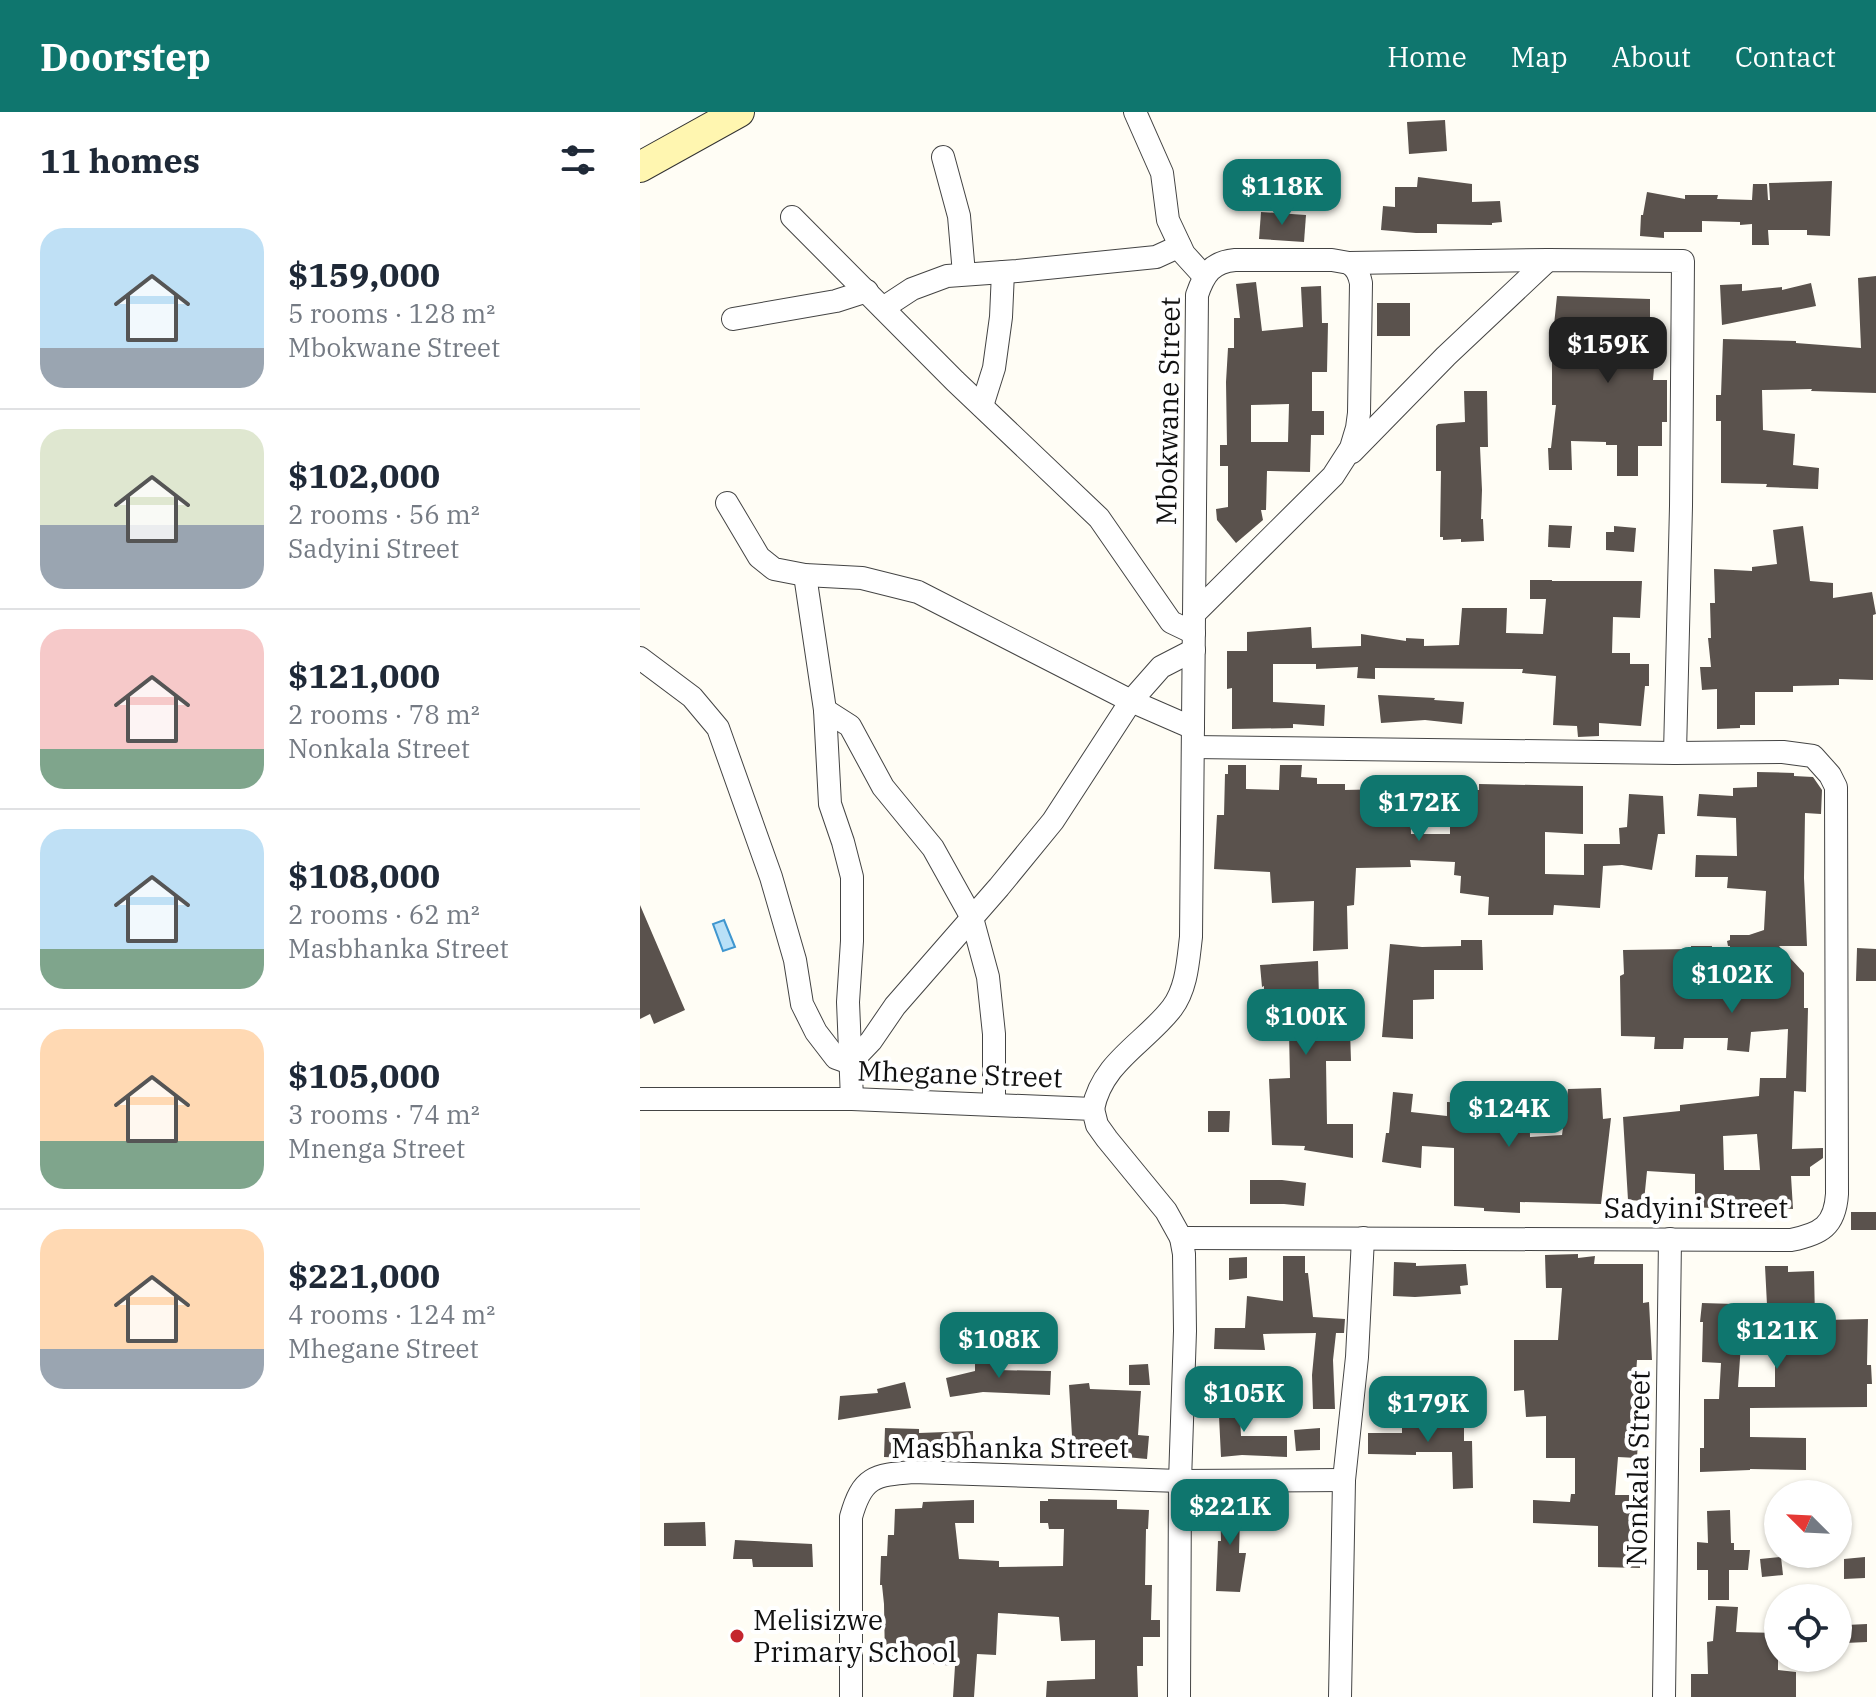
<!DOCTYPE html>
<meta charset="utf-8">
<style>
body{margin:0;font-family:"IBM Plex Serif",serif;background:#f2f2f3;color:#1f2937;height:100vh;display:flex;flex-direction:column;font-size:30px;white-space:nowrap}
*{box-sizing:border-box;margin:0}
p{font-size:26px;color:#747a83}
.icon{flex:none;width:44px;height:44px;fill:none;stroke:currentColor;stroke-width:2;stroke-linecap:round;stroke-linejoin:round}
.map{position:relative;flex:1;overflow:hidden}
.details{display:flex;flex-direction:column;background:#fff;width:640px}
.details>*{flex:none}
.needle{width:52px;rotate:294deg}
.fabs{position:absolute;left:1124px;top:1368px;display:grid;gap:16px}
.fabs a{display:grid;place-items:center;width:88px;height:88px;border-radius:50%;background:#fff;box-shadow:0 2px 6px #0004;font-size:40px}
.price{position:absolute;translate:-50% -68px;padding:0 18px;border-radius:16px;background:#0f766e;color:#fff;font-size:26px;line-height:52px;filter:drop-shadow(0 2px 4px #0008)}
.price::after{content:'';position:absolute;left:50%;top:48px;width:24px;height:18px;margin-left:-12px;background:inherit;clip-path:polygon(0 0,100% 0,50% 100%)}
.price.current{background:#222;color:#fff}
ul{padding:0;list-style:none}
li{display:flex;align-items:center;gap:24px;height:200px;padding:0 40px}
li+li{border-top:2px solid #e0e1e3}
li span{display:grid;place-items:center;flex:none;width:224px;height:160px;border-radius:24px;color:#555}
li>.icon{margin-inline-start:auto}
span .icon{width:96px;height:96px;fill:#fffc;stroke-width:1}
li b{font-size:34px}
h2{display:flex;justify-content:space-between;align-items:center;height:96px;padding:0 40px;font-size:34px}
header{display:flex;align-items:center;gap:48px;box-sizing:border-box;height:112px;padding:0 40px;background:#0f766e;color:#fff}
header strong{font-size:38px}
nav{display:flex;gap:44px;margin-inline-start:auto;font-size:28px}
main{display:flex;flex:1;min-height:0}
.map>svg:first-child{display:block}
.water{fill:#b9e0f7;stroke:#3f96cf;stroke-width:2}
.building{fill:#5a524d;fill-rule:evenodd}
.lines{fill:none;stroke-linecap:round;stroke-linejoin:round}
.minor-casing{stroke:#444;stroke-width:24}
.secondary-casing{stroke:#333;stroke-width:32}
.minor{stroke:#fff;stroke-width:22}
.secondary{stroke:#fff6b0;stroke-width:30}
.poi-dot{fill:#c4262e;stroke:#fff;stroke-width:3}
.labels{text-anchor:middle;stroke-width:8;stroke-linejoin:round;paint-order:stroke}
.street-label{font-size:28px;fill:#111;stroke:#fff}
.poi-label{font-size:28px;fill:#111;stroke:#fff;text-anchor:start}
</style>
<header>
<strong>Doorstep</strong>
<nav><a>Home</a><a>Map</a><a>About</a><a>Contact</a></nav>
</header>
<main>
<section class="details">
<h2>11 homes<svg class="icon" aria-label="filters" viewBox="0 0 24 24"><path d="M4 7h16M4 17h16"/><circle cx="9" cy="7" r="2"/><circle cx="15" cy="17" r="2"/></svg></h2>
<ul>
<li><span style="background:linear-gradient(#bfe0f5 75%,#9aa5b1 0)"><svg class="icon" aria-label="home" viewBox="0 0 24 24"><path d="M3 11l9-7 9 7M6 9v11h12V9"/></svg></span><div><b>$159,000</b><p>5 rooms · 128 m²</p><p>Mbokwane Street</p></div></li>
<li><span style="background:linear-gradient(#dfe7d0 60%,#9aa5b1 0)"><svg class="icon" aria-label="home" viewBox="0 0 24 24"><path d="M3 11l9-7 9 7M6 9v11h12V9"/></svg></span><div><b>$102,000</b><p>2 rooms · 56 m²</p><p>Sadyini Street</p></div></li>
<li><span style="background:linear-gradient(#f6c9c9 75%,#7fa58c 0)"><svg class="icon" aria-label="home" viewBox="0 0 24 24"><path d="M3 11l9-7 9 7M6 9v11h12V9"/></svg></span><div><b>$121,000</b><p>2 rooms · 78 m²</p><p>Nonkala Street</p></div></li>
<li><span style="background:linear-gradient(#bfe0f5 75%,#7fa58c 0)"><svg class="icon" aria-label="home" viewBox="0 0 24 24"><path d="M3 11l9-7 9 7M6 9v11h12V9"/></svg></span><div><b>$108,000</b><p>2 rooms · 62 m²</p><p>Masbhanka Street</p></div></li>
<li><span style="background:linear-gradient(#ffd9b3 70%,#7fa58c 0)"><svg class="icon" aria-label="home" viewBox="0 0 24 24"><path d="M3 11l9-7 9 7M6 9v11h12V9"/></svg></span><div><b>$105,000</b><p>3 rooms · 74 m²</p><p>Mnenga Street</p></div></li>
<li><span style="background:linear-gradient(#ffd9b3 75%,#9aa5b1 0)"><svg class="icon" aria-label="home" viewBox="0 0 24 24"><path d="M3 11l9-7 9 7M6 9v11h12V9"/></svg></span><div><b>$221,000</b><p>4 rooms · 124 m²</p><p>Mhegane Street</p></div></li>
</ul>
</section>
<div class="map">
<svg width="1236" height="1585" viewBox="0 0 1236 1585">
<rect width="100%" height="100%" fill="#fffdf5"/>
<polygon class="water" points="84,808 95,835 83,839 73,812"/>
<g class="building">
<polygon points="805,8 807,39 769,42 767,10"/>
<polygon points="778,65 832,72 832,90 860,89 862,110 852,111 852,113 797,112 797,121 776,121 741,118 743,94 755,95 755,75 777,75"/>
<polygon points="1192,69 1190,124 1167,123 1167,118 1128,118 1129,133 1112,133 1112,112 1100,113 1100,110 1062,109 1062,120 1024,120 1024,126 1000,124 1001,103 1003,103 1007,80 1045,87 1045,83 1078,83 1077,87 1112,88 1113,72 1127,72 1128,88 1130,88 1129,71"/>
<polygon points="621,100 666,103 664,130 619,127"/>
<polygon points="1236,164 1236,281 1171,279 1172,277 1122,278 1123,318 1155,322 1153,353 1179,356 1178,377 1126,375 1127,372 1081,371 1081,309 1076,309 1076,283 1081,283 1083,227 1156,229 1156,231 1221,236 1218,166"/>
<path d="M616 170 622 219 663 215 661 175 681 174 682 211H688L687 260H672V299H684V323H671L670 360 627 359 626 398H621L623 408 596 431 577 408 576 397 588 395V354H580V333H587L586 270 588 236H594V206H600L596 172ZM649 292 648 330H611V293Z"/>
<polygon points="1171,171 1176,194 1082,213 1080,173 1102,172 1102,179 1142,175 1142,178"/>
<polygon points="917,184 1010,187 1010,217 1026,217 1026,233 1016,233 1013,268 1027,268 1027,310 1022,310 1022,334 998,334 998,364 977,364 977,333 966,333 966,330 931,329 932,358 909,358 908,336 911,336 916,293 912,293 912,233 981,250 982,233 976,232 976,218 983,218 983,207 914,213"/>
<rect x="737" y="191" width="33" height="33"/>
<polygon points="824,279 847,279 848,335 840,335 842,378 841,407 843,407 844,429 821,430 821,427 803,428 803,425 800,425 801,359 796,359 796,314 798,312 825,310"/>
<polygon points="909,413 932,414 930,436 908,435"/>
<polygon points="974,414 996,416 994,440 966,438 966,420 974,420"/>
<polygon points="1163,414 1170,469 1193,471 1193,486 1232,480 1236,502 1233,503 1233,568 1199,567 1199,573 1153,574 1153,580 1115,580 1115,613 1100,613 1100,616 1077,617 1077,577 1062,578 1060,555 1071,555 1068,526 1071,526 1070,491 1075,491 1074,457 1112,459 1112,455 1137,452 1133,418"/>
<polygon points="890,468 912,468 912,469 1002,469 1000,506 973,505 972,541 990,541 990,552 1009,552 1009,574 1005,574 1001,614 959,611 959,624 938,625 937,614 913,613 916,564 882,561 883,557 735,556 735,567 717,566 718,555 676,557 676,552 633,552 633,590 685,593 684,614 653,612 653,616 592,617 592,576 587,577 587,539 607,539 607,520 671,515 672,536 721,534 721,522 766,529 766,526 784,527 784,534 819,533 822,496 867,496 866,521 903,522 906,487 890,487"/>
<polygon points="738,583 795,586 794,588 824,590 822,612 785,608 741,611"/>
<polygon points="588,653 606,653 606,677 639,678 640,653 662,653 661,665 677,666 677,672 705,672 705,678 749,677 749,673 770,672 771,722 810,722 810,697 816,697 816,677 839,678 839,672 943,674 943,722 905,720 905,762 944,763 944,732 980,732 979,716 987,715 989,682 1023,684 1025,722 1018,722 1012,758 982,753 963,754 960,796 914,793 913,803 848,803 849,785 820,781 821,764 814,763 815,750 770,748 771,755 716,756 714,793 707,794 708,837 673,839 674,789 632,791 630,760 574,757 577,703 584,703 585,662 588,662"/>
<path d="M1117 660 1154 661V664L1173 665 1182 678 1181 702 1165 701 1164 766 1167 834H1139L1164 861V896H1168L1166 980 1154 979 1152 1037 1183 1036V1046L1170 1055V1064H1151L1153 1097 1133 1096V1100L1055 1095V1062L1007 1059 1004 1089 988 1088 983 1005 1040 999V993L1119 984 1120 966H1146L1148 917 1111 920 1109 940 1087 938 1088 926H1044L1043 937H1014L1015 925 981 924 980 864 984 862 983 838 1051 837V834H1072L1071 884 1123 885 1121 843 1090 844V834H1088L1087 829 1090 828V823H1109L1124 818 1126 779 1087 776 1088 765H1055L1056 743 1097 744 1096 706 1057 704 1059 682 1093 684V676L1117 675ZM1117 1022 1120 1058H1084L1083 1024Z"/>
<polygon points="0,793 45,898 14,912 10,902 0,907"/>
<polygon points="821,828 842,828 843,858 794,858 794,887 773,888 773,927 742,925 750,832 782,835 821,834"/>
<polygon points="1217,836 1236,837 1236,869 1216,869"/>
<polygon points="678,849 679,886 709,886 711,949 686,949 687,1012 713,1012 713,1046 664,1038 665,1034 632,1033 629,967 650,966 649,920 630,920 630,913 623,913 624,874 622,875 620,853"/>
<polygon points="868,970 889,971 890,1025 922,1023 928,977 961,976 963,1007 971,1006 961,1092 880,1090 880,1101 844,1099 844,1096 814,1094 814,1036 782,1034 781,1056 742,1050 746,1021 749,1021 753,980 773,982 771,1000 807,1004 807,990 867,992"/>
<polygon points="568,999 590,999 589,1020 568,1020"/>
<polygon points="610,1068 642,1068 666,1071 664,1094 644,1092 610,1092"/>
<rect x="1211" y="1100" width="25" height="18"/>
<polygon points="938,1142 938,1146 955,1144 954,1152 1003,1152 1003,1191 1009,1190 1012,1248 997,1248 994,1290 1003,1289 1003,1311 999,1311 997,1346 978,1345 975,1383 994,1383 995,1427 1005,1427 1004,1450 1000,1451 1000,1456 958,1455 958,1414 893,1411 893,1388 930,1390 931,1382 935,1382 935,1346 906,1346 906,1304 886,1305 884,1278 874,1279 874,1228 918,1228 922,1176 906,1176 905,1143"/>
<polygon points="643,1144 665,1144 665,1161 668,1161 673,1205 705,1207 704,1221 696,1221 693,1248 695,1297 673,1297 672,1263 676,1221 623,1222 625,1238 574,1237 575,1216 605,1216 607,1184 643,1189"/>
<polygon points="607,1145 607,1166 589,1168 589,1146"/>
<polygon points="754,1150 776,1151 776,1154 826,1152 828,1173 820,1174 821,1182 775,1185 753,1184"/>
<path d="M1125 1154H1148V1160L1174 1159 1175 1207H1186V1208L1228 1207 1227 1253H1231L1232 1272H1227V1295L1110 1296V1325L1166 1326V1358L1110 1357V1358L1060 1360V1336H1064V1287H1079L1081 1251 1062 1250 1063 1210H1060L1062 1191 1127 1193ZM1135 1230V1275H1098L1101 1232Z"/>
<polygon points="335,1242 357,1242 357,1258 411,1259 410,1283 343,1280 310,1285 306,1266 335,1259"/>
<polygon points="508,1252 510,1273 489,1273 489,1253"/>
<polygon points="265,1270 271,1296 198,1308 200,1284 238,1281 237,1277"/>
<polygon points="449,1271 450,1277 501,1279 498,1323 509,1324 507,1347 475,1344 475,1346 438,1343 438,1346 419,1345 420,1324 432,1324 429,1273"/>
<polygon points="599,1283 601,1324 647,1324 647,1345 602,1343 581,1345 578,1284"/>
<polygon points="762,1295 783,1295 783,1305 789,1305 789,1312 824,1313 824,1329 832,1329 833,1376 813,1377 812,1340 776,1340 776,1343 728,1342 728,1321 762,1321"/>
<polygon points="245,1316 279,1317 279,1321 333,1319 333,1342 269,1341 269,1346 244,1345"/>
<polygon points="680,1316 680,1338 656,1339 654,1318"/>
<polygon points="408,1387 477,1388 477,1397 509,1398 508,1417 506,1417 505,1473 512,1473 511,1508 520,1508 520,1525 503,1525 503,1554 497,1554 498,1585 406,1585 407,1569 455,1567 455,1528 421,1529 419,1505 358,1501 356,1543 337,1542 334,1585 313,1585 315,1554 293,1552 294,1548 245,1550 244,1492 242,1473 240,1473 241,1444 247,1444 248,1423 254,1423 255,1397 282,1396 283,1390 334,1388 334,1411 315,1411 319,1447 359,1449 359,1455 423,1454 424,1417 409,1417 408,1411 400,1411 400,1389 408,1389"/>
<polygon points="580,1388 604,1388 604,1407 600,1407 599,1441 606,1441 600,1480 576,1479 578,1429 581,1429"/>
<polygon points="1090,1398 1091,1431 1094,1431 1094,1438 1110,1438 1108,1458 1089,1458 1089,1488 1068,1488 1068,1458 1057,1458 1057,1430 1068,1431 1067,1399"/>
<polygon points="65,1410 66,1434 24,1434 24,1411"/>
<polygon points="95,1428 172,1432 173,1455 113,1455 112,1447 93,1447"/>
<polygon points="1141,1445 1143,1463 1122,1465 1120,1447"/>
<polygon points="1225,1445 1225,1466 1204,1467 1204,1447"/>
<polygon points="1076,1494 1098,1495 1096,1520 1138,1521 1138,1558 1156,1560 1156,1585 1051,1585 1051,1562 1068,1562 1067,1530 1073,1529"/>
<polygon points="1227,1512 1227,1530 1205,1531 1206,1513"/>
</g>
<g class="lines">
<defs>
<g id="minor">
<polyline points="495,0 522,61 528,108 544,142 564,164"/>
<polyline points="303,45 319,104 324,162"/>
<polyline points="152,105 315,269 459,406 531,510 554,521"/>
<polyline points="243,196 272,177 307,164 377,159 516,145 540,134"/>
<polyline points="93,207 196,189 227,179"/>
<polyline points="342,294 354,256 361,205 363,160"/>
<polyline points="712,340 806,244 908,148"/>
<polyline points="87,391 119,445 134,457 165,463 222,466 278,480 491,589 553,616"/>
<polyline points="165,463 185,598 190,692 203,730 212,765 212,829 208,890 212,987"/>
<path d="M554 502 693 364 711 336 717 316 719 301 721 171C719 162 717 157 709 151"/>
<polyline points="0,546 52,585 78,616 131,765 155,848 162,892 176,920 196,946 210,951 231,929 255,894 359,775 413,709 491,589 521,555 554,538"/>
<polyline points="185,598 210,614 243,675 293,736 332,806 348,865 354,922 354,993"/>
<polyline points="0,987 212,987 453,997 457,1013 467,1027 526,1099 541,1126 544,1142 545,1219 540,1369 539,1585"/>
<path d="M453 997C462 950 505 931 532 896 547 876 548 849 551 825L557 183C564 162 572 150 595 148H692L709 151 908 148 1043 149 1041 394 1035 641"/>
<path d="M541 1126 1151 1128C1181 1122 1195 1114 1197 1082L1196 675 1190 663 1173 644 1143 640 1035 641 553 635"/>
<path d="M211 1585V1405C222 1365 234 1363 273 1360L540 1369 704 1368"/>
<polyline points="700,1585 704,1368 717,1245 723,1126"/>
<polyline points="1024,1585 1030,1127"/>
</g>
<polyline id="secondary" points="0,55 99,0"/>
</defs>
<use href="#minor" class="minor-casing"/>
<use href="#secondary" class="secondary-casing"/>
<use href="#minor" class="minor"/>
<use href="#secondary" class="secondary"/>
</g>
<circle class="poi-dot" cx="97" cy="1524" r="8"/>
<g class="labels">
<g class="street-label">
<text transform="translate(528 299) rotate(-89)" y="10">Mbokwane Street</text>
<text transform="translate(320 962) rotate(2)" y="10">Mhegane Street</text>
<text x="1056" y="1106">Sadyini Street</text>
<text x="370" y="1346">Masbhanka Street</text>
<text transform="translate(998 1356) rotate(-89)" y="10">Nonkala Street</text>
</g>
<g class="poi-label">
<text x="113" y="1518">Melisizwe<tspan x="113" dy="32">Primary School</tspan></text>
</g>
</g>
</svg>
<div class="fabs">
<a><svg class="needle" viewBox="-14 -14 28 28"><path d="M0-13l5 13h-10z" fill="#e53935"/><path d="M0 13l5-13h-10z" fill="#747a83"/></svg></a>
<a><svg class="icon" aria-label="locate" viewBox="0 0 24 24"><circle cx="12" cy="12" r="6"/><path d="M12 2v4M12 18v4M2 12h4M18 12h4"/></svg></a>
</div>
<b class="price" style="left:642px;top:115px">$118K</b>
<b class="price current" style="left:968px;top:273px">$159K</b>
<b class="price" style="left:779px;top:731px">$172K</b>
<b class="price" style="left:1092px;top:903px">$102K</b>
<b class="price" style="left:666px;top:945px">$100K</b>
<b class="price" style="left:869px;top:1037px">$124K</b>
<b class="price" style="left:1137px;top:1259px">$121K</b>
<b class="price" style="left:359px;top:1268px">$108K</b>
<b class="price" style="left:604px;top:1322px">$105K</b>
<b class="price" style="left:788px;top:1332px">$179K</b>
<b class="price" style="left:590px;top:1435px">$221K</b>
</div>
</main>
